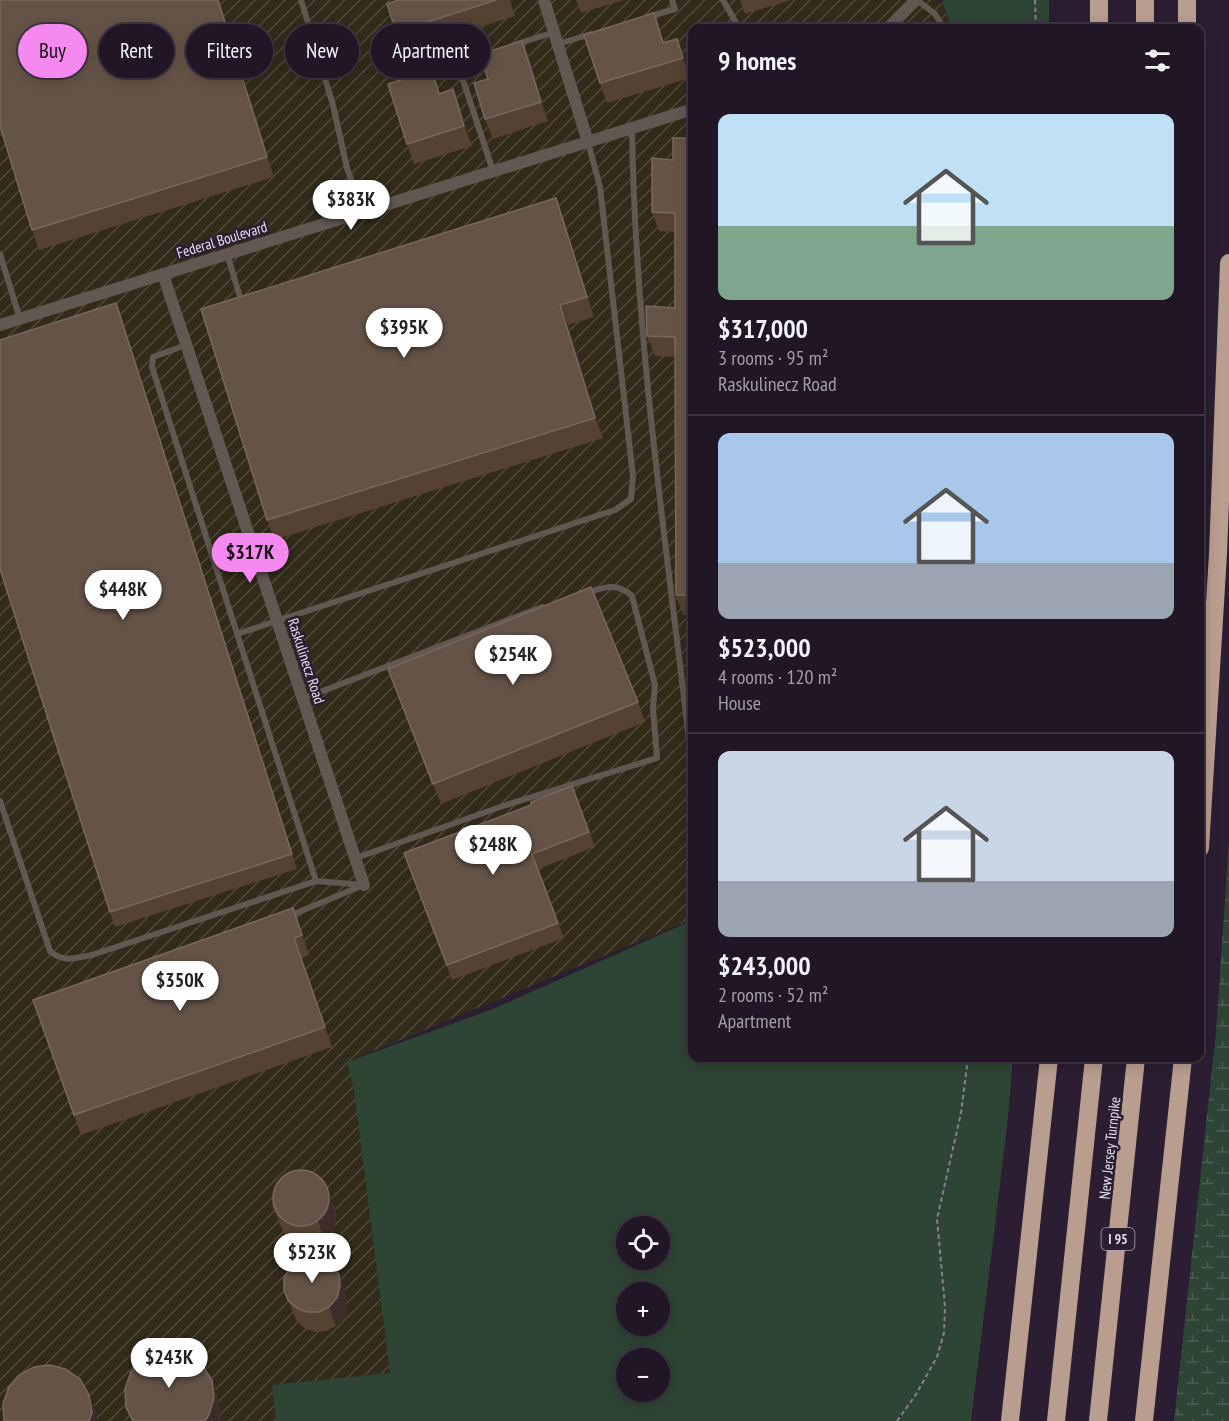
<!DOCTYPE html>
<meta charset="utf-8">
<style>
body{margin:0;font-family:"PT Sans Narrow",sans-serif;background:#281f2e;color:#f1f3f6;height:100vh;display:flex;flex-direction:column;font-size:22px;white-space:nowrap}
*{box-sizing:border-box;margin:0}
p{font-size:20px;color:#a29fa7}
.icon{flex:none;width:33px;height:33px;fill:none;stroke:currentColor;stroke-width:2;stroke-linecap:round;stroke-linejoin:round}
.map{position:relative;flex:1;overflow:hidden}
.panel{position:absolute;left:688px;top:24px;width:516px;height:1038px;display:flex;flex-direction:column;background:#201626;border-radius:12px;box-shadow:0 3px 15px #0003,0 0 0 2px #3d3543}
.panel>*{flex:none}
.guide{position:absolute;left:18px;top:24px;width:570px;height:54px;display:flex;gap:12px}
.buttons{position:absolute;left:616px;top:1216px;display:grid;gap:12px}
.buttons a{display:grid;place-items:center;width:54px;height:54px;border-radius:50%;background:#201626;box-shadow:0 3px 15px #0003,0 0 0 2px #3d3543;font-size:30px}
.price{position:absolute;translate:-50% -51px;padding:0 14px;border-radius:21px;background:#fff;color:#222;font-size:20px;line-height:39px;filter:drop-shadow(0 2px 3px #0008)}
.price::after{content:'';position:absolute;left:50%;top:36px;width:18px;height:14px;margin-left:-9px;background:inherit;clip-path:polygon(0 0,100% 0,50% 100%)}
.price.on{background:#f589ef;color:#111}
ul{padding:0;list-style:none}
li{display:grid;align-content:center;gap:12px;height:318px;padding:0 30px}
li+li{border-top:2px solid #3d3543}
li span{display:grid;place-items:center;height:186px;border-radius:12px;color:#555}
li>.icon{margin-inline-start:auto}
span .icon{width:108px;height:108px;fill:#fffc;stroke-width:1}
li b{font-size:26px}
h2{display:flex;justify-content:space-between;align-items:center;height:72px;padding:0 30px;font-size:26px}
.pill{padding:0 21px;border-radius:27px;background:#201626;box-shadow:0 3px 15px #0003,0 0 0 2px #3d3543;font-size:21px;line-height:54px}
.pill.on{background:#f589ef;color:#111}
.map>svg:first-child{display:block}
.industrial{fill:url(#industrial-furrows);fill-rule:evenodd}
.grass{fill:#2e4434;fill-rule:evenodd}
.wetland{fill:url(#wetland-marsh)}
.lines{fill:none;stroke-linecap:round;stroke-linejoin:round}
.path{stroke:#8a7f8f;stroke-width:2;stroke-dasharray:4.5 3;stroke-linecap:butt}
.lane{stroke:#635751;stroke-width:6}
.street{stroke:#635751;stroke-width:12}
.highway{stroke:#b99d8f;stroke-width:18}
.wall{fill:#554233}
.shaded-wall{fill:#3e2c2a}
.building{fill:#655347;stroke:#796860;stroke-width:1.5}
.labels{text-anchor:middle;stroke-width:5;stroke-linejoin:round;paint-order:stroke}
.shield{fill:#2b1e32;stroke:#afa4b4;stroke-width:1.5}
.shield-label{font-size:14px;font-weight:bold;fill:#e7deeb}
.street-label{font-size:15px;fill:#e7deeb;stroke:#2b1e32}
</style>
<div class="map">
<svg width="1229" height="1421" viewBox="0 0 1229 1421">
<defs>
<pattern id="industrial-furrows" width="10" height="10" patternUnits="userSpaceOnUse" patternTransform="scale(1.5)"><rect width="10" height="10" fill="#322b1a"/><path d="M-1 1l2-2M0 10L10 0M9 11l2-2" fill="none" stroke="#50493b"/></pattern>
<pattern id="wetland-marsh" width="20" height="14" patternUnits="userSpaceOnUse" patternTransform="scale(1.5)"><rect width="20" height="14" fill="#2e4434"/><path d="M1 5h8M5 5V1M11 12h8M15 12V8" fill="none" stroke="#4c5f52"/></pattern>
</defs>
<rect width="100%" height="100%" fill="#2b1e32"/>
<path class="industrial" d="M0 0H934L942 2 952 28H693V919L347 1062 677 951 695 1421H0ZM627 1227H660V1260H627ZM627 1293H660V1326H627ZM627 1359H660V1392H627Z"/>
<g class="grass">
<polygon points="944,0 1049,0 1049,28 952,28 942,2"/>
<path d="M693 920V1058H1013L1007 1127 971 1421H276L272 1385 390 1373 354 1090 347 1062 493 1009ZM627 1227H660V1260H627ZM627 1293H660V1326H627ZM627 1359H660V1392H627Z"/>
</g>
<polygon class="wetland" points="1229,840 1229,1421 1174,1421 1216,1032"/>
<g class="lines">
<g class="path">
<polyline points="1035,0 1036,28"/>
<polyline points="897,1421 915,1396 937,1357 944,1333 945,1307 937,1219 961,1113 968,1058"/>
</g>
<g class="lane">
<polyline points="301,0 333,105 347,168 363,212"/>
<polyline points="723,0 739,28"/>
<polyline points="917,0 935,14 944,28"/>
<polyline points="647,17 675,9 672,0"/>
<polyline points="517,44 554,32"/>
<polyline points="558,44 591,34"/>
<polyline points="487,53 457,62 493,171"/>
<path d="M632 128C635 333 665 536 689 739L693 747"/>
<polyline points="0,254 20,319"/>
<polyline points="227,254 240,297"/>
<polyline points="186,345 153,357 152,367 316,881"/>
<polyline points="237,634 615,510 631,499 633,476 600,187 588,142"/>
<polyline points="302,699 542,607"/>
<path d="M0 801 50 951C63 963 76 958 92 955L316 881 363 885"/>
<path d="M356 858 503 806 657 758 653 708 655 685 632 596C617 582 604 587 586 593"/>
<polyline points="287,917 361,886"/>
</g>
<g class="street">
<polyline points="544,0 588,142"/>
<polyline points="888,28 916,0"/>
<polyline points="163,274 364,885"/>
<polyline points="0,325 693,109"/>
</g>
<g class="highway">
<polyline points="1099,28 1099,0"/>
<polyline points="1145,28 1145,0"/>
<polyline points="1187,28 1187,0"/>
<polyline points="1200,848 1218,554 1229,263"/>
<polyline points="1010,1421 1049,1058"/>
<polyline points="1056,1421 1094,1058"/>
<polyline points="1098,1421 1136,1058"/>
<polyline points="1144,1421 1183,1058"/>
</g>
</g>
<g class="wall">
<polygon points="0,0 219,0 274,177 39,250 32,230"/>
<polygon points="398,0 510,0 515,16 403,52 387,4"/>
<polygon points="576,0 624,0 581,13"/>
<polygon points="740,0 791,0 745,14"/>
<polygon points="661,33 664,43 684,59 690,78 607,103 600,83"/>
<polygon points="522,41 530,61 548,121 493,139 485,119 488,79"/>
<polygon points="453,89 472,146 414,164 407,144 440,93"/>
<polygon points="693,138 693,615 683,615 676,595 675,357 655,356 647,336 675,308 675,232 659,231 652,212 673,160"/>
<polygon points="563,218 594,317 568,325 603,438 274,540 267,520"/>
<polygon points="121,318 297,869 115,927 110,912"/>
<polygon points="388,669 638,702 645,722 441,804"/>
<polygon points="572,786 595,847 538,869 564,938 452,980 404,853 531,805"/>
<polygon points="293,908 309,955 301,958 332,1047 81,1135 33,1000"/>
<polygon points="327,1189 335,1209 336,1220 333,1232 325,1241 314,1246 303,1246 292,1242 284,1234 272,1204"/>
<polygon points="284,1290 346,1295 347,1306 344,1318 336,1326 326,1331 315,1332 304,1328 296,1320"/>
</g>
<g class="shaded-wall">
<polygon points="218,0 219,0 274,177 267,157"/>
<polygon points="677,39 684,59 690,78 683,58"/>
<polygon points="522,41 530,61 548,121 541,102"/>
<polygon points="453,89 460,109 472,146 464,126"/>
<polygon points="556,198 563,218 594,317 587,297"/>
<polygon points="116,303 121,318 297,869 292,854"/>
<polygon points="560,305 568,325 603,438 595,418"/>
<polygon points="327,1189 335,1209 336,1220 333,1232 325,1241 318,1221"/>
<polygon points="339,1275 346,1295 347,1306 344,1318 336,1326 329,1307"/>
<polygon points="212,1380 219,1400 221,1418 220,1421 205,1421"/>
<polygon points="89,1395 97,1415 97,1421 89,1421"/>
</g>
<g class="building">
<polygon points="0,0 218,0 267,157 32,230 0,126"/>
<polygon points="398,0 496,0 396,32 387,4"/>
<polygon points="654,13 663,43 677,39 683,58 600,83 584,35"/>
<polygon points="522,41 541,102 485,119 474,83 488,79 480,54"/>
<polygon points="432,70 439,94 453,89 464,126 407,144 388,84"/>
<polygon points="673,138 693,138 693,595 676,595 675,337 647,336 646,306 675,308 675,213 652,212 652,158 673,160"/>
<polygon points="556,198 587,297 560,305 595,418 267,520 201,309"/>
<polygon points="116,303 292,854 110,912 0,569 0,340"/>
<polygon points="591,587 638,702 433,784 388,669"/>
<polygon points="572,786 589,832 532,854 558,923 447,965 404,853 531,805 531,802"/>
<polygon points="293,908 302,935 294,938 325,1027 74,1115 33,1000"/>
<circle cx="301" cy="1198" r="28"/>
<polygon points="313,1256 333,1264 339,1275 340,1286 337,1298 329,1307 319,1312 307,1312 297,1308 288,1300 284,1290 284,1278 294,1261"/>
<polygon points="172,1351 188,1354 202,1365 212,1380 214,1398 209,1415 205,1421 133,1421 126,1407 125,1389 131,1372 142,1360 156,1353"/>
<polygon points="50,1365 65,1369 80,1379 89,1395 92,1413 89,1421 4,1421 3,1404 9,1387 19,1375 34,1367"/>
</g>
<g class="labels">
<rect class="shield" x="1101.5" y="1228" width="33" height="22" rx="4.5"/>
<g class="shield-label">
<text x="1118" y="1244">I 95</text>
</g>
<g class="street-label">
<text transform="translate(222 240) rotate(-17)" y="5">Federal Boulevard</text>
<text transform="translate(306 661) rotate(72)" y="5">Raskulinecz Road</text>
<text transform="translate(1110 1148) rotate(-84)" y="5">New Jersey Turnpike</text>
</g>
</g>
</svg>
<div class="buttons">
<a><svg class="icon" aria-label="locate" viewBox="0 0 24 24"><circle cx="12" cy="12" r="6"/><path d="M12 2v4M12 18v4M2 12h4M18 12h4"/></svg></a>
<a>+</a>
<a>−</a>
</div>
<b class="price" style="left:351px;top:231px">$383K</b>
<b class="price" style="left:404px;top:359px">$395K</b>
<b class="price on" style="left:250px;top:584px">$317K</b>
<b class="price" style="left:123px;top:621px">$448K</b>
<b class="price" style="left:513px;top:686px">$254K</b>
<b class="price" style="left:493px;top:876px">$248K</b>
<b class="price" style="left:180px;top:1012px">$350K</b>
<b class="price" style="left:312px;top:1284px">$523K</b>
<b class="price" style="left:169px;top:1389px">$243K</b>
<div class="guide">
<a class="pill on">Buy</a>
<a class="pill">Rent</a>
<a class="pill">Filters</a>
<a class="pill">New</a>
<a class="pill">Apartment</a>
</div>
<section class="panel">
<h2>9 homes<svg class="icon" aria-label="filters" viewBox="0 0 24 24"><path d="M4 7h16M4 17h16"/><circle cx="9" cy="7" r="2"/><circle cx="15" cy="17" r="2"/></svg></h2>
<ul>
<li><span style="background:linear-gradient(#bfe0f5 60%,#7fa58c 0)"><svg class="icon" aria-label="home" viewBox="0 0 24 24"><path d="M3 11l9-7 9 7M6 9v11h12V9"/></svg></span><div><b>$317,000</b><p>3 rooms · 95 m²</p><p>Raskulinecz Road</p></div></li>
<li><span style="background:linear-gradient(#a9c7e8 70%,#9aa5b1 0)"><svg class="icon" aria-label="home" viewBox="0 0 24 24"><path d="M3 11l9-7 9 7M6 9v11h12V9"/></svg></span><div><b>$523,000</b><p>4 rooms · 120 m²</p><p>House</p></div></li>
<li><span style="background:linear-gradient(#c9d6e8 70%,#9aa5b1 0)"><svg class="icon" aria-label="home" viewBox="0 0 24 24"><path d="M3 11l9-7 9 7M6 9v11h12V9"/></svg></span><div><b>$243,000</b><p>2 rooms · 52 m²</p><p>Apartment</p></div></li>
</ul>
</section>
</div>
